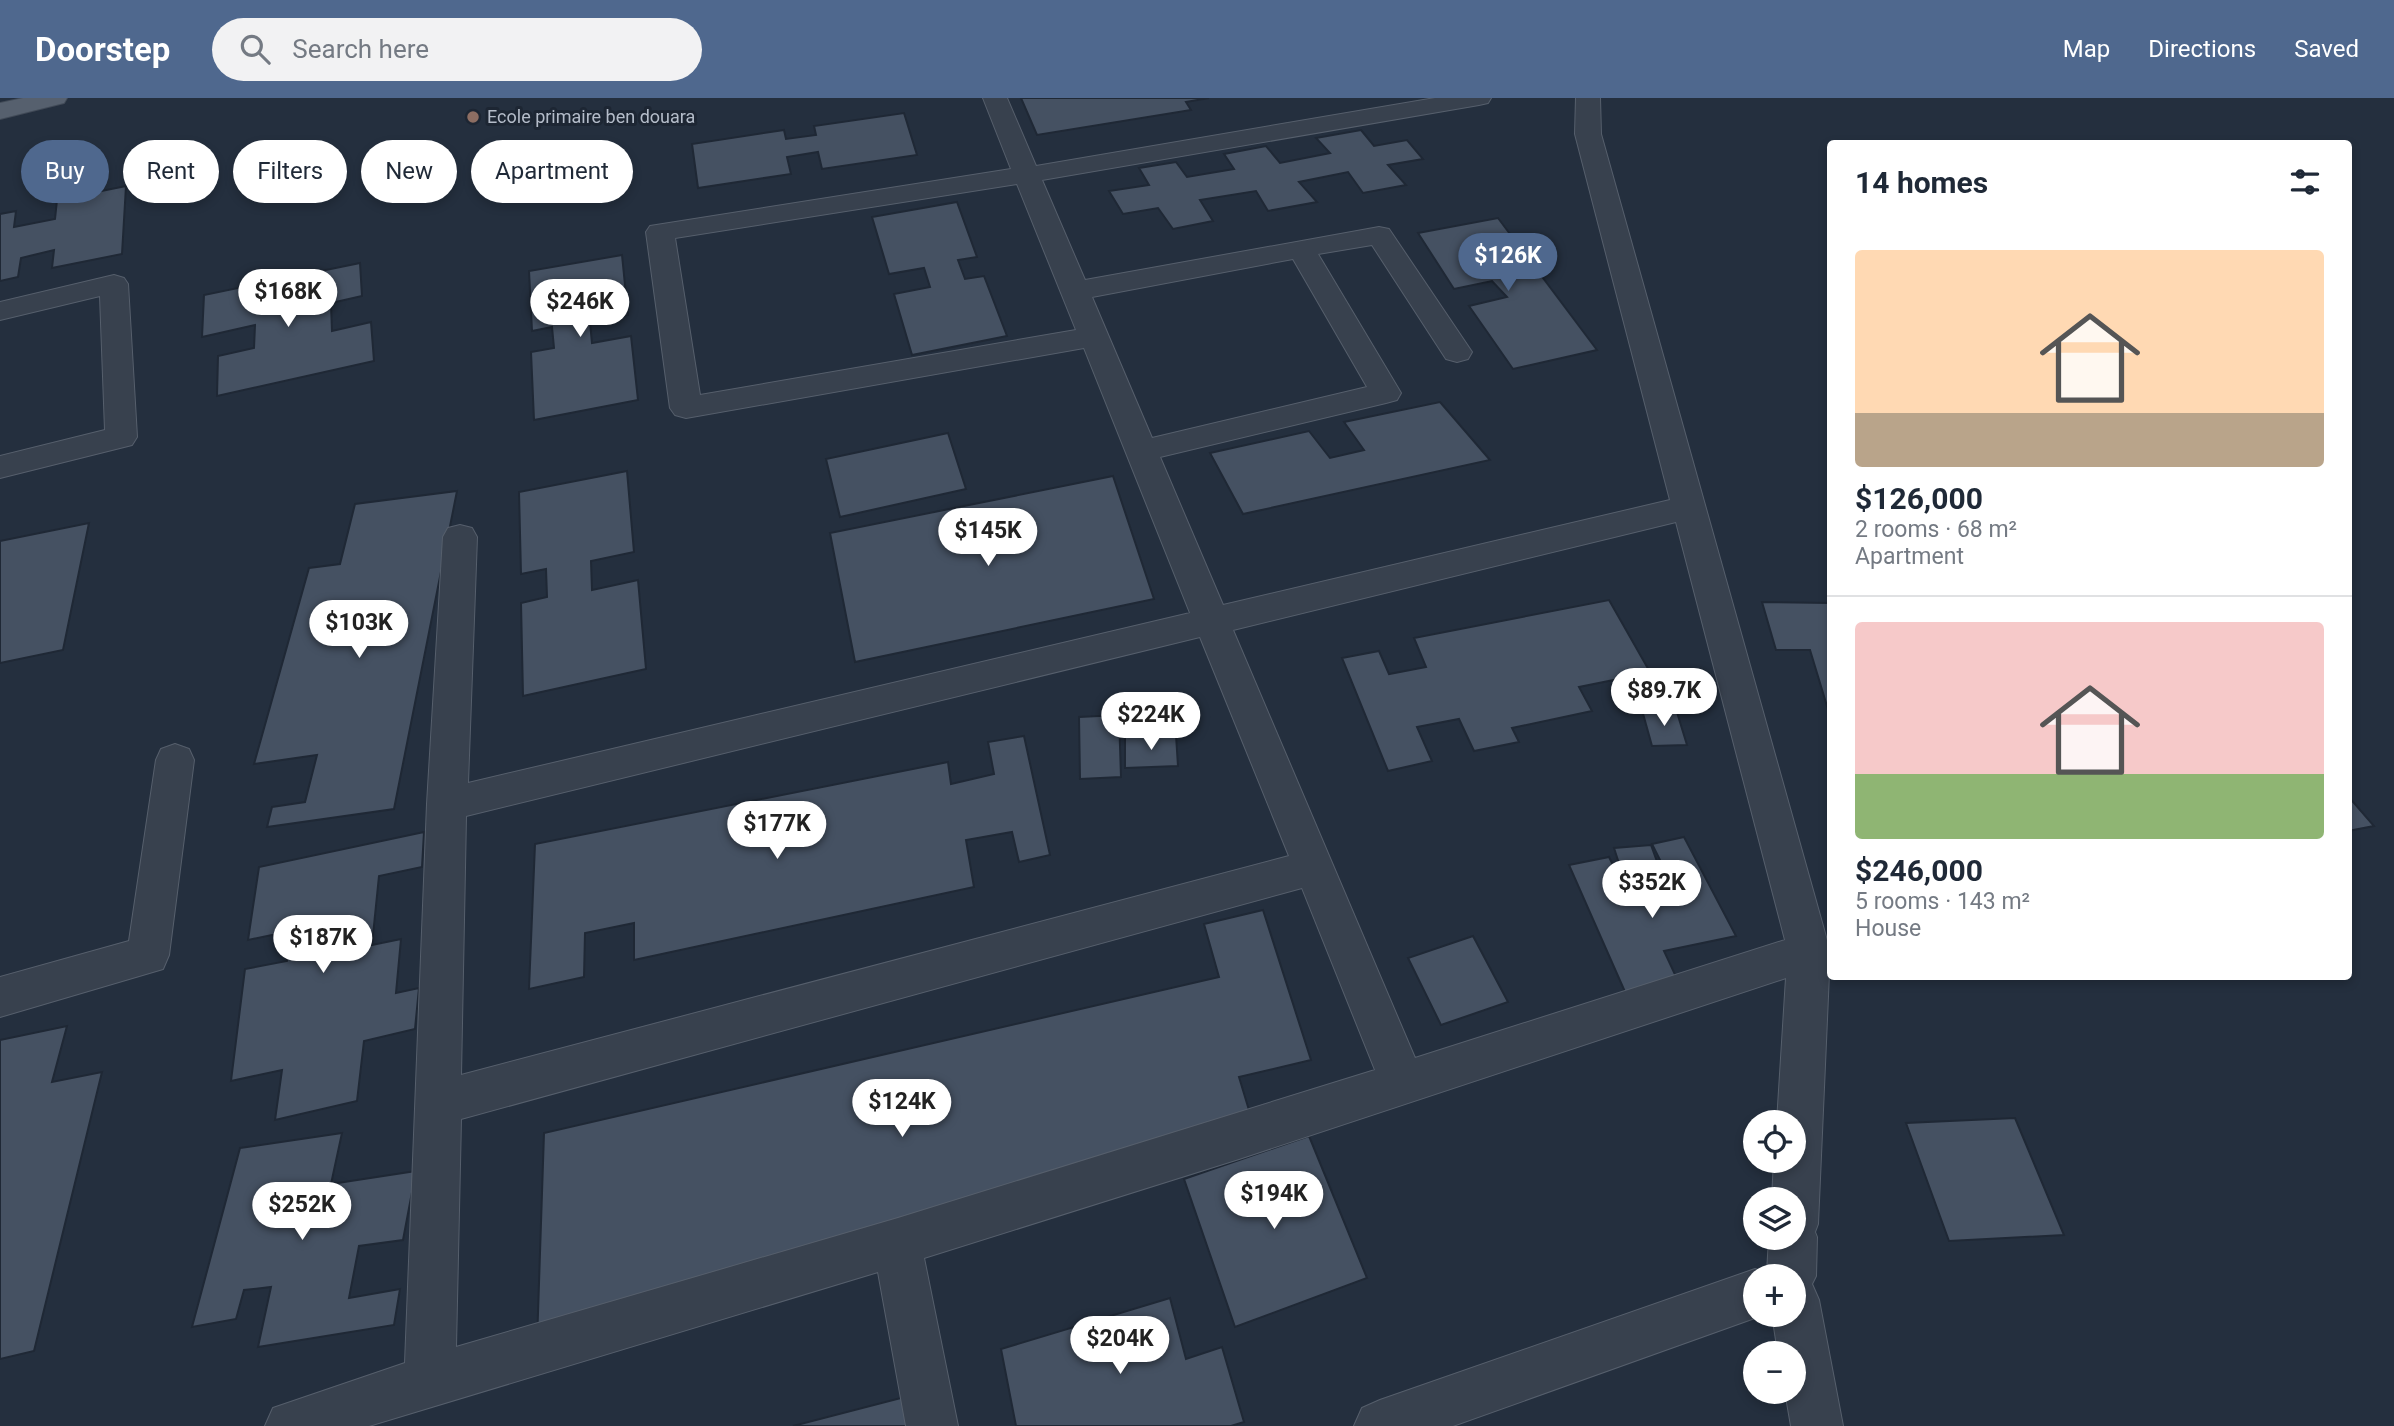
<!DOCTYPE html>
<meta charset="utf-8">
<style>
body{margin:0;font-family:Roboto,sans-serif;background:#f2f2f3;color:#1f2937;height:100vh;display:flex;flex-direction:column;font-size:26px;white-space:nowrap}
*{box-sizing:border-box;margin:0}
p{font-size:23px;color:#747a83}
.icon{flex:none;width:38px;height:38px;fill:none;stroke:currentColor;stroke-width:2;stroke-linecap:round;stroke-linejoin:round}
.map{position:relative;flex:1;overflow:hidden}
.side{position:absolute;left:1827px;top:42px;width:525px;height:840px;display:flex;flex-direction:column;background:#fff;border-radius:7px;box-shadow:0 4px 10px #0003}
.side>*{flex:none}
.hud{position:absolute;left:21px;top:42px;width:665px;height:63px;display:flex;gap:14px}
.fabs{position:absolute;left:1743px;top:1012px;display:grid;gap:14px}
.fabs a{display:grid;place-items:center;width:63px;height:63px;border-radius:50%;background:#fff;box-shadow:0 4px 10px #0003;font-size:35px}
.price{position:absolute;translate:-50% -60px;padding:0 16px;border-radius:24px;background:#fff;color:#222;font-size:23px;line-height:46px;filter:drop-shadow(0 2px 4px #0008)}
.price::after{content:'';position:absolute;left:50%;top:42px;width:21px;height:16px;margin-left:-10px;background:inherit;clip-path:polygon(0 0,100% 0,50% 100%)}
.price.active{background:#4f688e;color:#fff}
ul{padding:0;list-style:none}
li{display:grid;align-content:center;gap:14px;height:371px;padding:0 28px}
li+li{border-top:2px solid #e0e1e3}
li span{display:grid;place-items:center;height:217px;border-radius:7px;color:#555}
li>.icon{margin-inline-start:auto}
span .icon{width:126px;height:126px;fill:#fffc;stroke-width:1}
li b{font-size:30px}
h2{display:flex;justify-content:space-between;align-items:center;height:84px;padding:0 28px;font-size:30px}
.tag{padding:0 24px;border-radius:32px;background:#fff;box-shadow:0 4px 10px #0003;font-size:24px;line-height:63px}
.tag.active{background:#4f688e;color:#fff}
header{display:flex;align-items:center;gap:42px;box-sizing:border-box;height:98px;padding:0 35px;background:#4f688e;color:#fff}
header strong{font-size:33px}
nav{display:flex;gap:38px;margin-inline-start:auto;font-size:24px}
.search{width:490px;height:63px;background:#f2f2f3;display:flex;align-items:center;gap:18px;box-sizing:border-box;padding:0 24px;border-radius:38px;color:#747a83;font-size:26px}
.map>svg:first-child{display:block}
.building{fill:#455162;stroke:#1f2835;stroke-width:2}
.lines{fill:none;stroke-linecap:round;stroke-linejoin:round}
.minor-casing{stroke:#565f6c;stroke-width:2}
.major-casing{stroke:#414a57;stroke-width:2}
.minor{fill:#38414e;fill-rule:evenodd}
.major{fill:#56606e;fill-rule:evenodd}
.education-dot{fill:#8d6e63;stroke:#1d2633;stroke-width:2.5}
.labels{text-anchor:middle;stroke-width:6;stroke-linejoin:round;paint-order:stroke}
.far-poi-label{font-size:18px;fill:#b4bcc9;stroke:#1d2633;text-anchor:start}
</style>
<header>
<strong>Doorstep</strong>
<div class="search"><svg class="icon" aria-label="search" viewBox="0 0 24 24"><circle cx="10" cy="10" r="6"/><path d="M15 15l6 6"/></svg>Search here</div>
<nav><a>Map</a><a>Directions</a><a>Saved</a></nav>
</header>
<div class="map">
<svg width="2394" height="1328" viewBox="0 0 2394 1328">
<rect width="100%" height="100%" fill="#242f3e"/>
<g class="building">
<polygon points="1021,0 1209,0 1186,4 1191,12 1037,37"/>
<polygon points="904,15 917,57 822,71 818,54 787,59 791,76 698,90 692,46 784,32 786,41 816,37 814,28"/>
<polygon points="1361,32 1374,48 1407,42 1423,61 1388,67 1406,87 1363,95 1348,74 1299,84 1317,104 1268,113 1256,93 1200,102 1213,123 1173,131 1158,110 1123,116 1109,93 1149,87 1139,70 1176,64 1187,79 1234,71 1224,56 1266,48 1280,65 1330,55 1316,40"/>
<polygon points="126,88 122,156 52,170 54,152 21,160 18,179 0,183 0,116 16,113 14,129 55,121 57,102"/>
<polygon points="957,104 977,159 958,162 965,181 984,178 1007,238 912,257 894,196 930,189 924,170 889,176 872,119"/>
<polygon points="1498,120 1597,252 1513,271 1469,208 1507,199 1492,183 1454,191 1418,135"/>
<polygon points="622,157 628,217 590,224 592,245 631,238 638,302 534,322 531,254 554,250 552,229 532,233 529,173"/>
<polygon points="360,165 362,198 331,205 332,233 371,224 374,263 217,298 218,258 254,250 255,227 202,239 204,197"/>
<polygon points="1440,304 1490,362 1243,416 1210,355 1309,333 1330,360 1364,352 1344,324"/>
<polygon points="948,335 966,391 840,419 826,361"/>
<polygon points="627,373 634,454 591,463 592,492 638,482 646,571 523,598 521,505 547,499 546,471 521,476 519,394"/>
<polygon points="1113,378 1154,501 855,564 830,435"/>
<polygon points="457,393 394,711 267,729 272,709 305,704 317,657 254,666 309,470 340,466 355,406"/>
<polygon points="89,425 63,552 0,565 0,443"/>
<polygon points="1609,502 1667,604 1635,611 1619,581 1579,589 1592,613 1512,630 1519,644 1474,653 1459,621 1417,629 1432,663 1388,673 1342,560 1379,553 1389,576 1426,569 1414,540"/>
<polygon points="1762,504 1830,505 1830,618 1810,552 1776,552"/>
<polygon points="1676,611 1687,647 1652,648 1642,612"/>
<polygon points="1119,617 1121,679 1080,681 1079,619"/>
<polygon points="1176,637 1178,668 1125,670 1125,639"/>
<polygon points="1024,638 1050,757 1019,764 1012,734 966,742 974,789 634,862 634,825 585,835 584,879 529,891 535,746 948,664 951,686 994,676 988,644"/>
<polygon points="2348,698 2374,728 2348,733"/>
<polygon points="424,734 422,769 379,778 372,847 401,841 396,895 419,890 415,931 364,943 357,1003 275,1022 282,972 231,983 245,871 287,863 291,833 248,842 259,769"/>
<polygon points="1684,739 1736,838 1664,853 1686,900 1633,912 1569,767 1609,759 1626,793 1671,784 1652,746"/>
<polygon points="1651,747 1664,783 1626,787 1614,750"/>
<polygon points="1263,812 1311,962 1239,979 1255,1032 537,1245 544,1035 1219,879 1204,826"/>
<polygon points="1473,838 1508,904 1441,927 1408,860"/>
<polygon points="67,928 52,984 102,974 34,1253 0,1261 0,942"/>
<polygon points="2015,1020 2064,1137 1949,1143 1906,1025"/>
<polygon points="342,1035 331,1086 416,1073 403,1142 359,1148 349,1200 400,1191 394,1227 258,1249 271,1189 244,1192 236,1221 192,1229 240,1050"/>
<polygon points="1309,1038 1367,1180 1235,1229 1184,1081"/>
<polygon points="1170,1200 1186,1261 1222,1249 1244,1324 1231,1328 1016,1328 1001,1251"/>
<polygon points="924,1294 928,1328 793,1328"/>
</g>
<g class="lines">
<defs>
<g id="minor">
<path d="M983 0H1007L1036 68 1435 0H1491L1488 5 1479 7 1042 82 1085 182 1379 129 1389 131 1472 254 1468 261 1457 264 1446 261 1372 147 1318 156 1401 295 1397 302 1386 305 1160 359 1223 507 1670 402 1575 36 1576 0H1600L1601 36 1830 853 1818 1126 1815 1134 1817 1139 1816 1178 1812 1186 1819 1202 1843 1328H1791L1785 1293H1794V1255H1778L1772 1216H1794V1178H1755V1216H1766L1453 1328H1354L1362 1310 1380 1302 1755 1171 1767 1176 1769 1139H1794V1101H1772L1774 1062H1794V1024H1777L1786 880 1239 1061 924 1160 958 1328H906L878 1174 369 1328H265L273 1310 405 1265 427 706 443 439 448 430 460 427 472 430 477 439 468 685 1190 515 1084 250 686 320 675 317 670 310 646 134 650 128 1011 71ZM1017 86 1076 232 700 297 675 140ZM1293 161 1367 289 1152 340 1092 199ZM1676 424 1785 842 1415 960 1233 532ZM1200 539 1289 758 461 977 466 718ZM1302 790 1375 972 898 1120 456 1249 461 1021Z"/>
<polygon points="114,177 124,180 128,186 137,339 132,347 0,380 0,358 105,332 100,198 0,222 0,204"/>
<polygon points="175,646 189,651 194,662 169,857 163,871 0,919 0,879 129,843 156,662 161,651"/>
</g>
<polygon id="major" points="23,0 67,0 64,5 0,21 0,5"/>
</defs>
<use href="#minor" class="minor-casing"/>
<use href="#major" class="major-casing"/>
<use href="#minor" class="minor"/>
<use href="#major" class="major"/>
</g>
<circle class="education-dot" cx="473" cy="19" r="7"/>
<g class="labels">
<g class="far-poi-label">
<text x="487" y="25">Ecole primaire ben douara</text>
</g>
</g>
</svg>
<div class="fabs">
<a><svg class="icon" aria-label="locate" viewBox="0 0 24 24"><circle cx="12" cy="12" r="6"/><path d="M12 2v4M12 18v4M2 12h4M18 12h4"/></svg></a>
<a><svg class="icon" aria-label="layers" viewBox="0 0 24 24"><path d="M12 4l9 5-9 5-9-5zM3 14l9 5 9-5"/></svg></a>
<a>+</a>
<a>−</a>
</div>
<b class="price active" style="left:1508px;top:195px">$126K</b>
<b class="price" style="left:288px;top:231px">$168K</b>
<b class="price" style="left:580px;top:241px">$246K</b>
<b class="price" style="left:988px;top:470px">$145K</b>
<b class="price" style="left:359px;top:562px">$103K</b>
<b class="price" style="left:1664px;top:630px">$89.7K</b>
<b class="price" style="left:1151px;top:654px">$224K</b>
<b class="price" style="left:777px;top:763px">$177K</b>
<b class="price" style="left:1652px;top:822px">$352K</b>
<b class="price" style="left:323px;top:877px">$187K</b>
<b class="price" style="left:902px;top:1041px">$124K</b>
<b class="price" style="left:1274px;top:1133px">$194K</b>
<b class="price" style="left:302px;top:1144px">$252K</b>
<b class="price" style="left:1120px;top:1278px">$204K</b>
<div class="hud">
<a class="tag active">Buy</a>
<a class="tag">Rent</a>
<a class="tag">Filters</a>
<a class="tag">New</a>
<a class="tag">Apartment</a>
</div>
<section class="side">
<h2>14 homes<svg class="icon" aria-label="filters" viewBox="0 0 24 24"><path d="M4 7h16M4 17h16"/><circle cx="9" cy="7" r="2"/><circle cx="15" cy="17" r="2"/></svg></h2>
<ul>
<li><span style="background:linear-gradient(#ffd9b3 75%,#b9a48a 0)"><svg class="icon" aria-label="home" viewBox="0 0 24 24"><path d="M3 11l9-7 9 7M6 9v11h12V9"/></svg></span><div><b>$126,000</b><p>2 rooms · 68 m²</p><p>Apartment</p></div></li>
<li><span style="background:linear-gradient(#f6c9c9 70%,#8fb573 0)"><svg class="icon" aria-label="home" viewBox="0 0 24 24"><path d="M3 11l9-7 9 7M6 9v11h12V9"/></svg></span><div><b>$246,000</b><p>5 rooms · 143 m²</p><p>House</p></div></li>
</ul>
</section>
</div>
